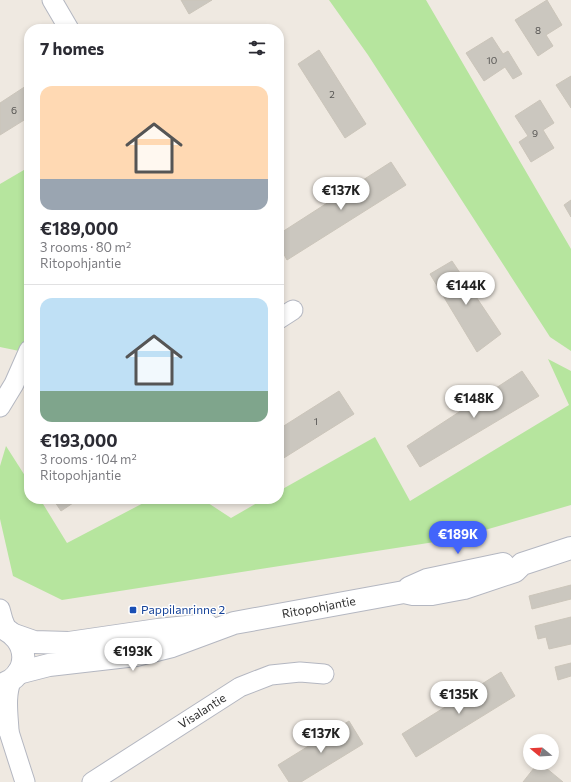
<!DOCTYPE html>
<meta charset="utf-8">
<style>
body{margin:0;font-family:Commissioner,sans-serif;background:#f2f2f3;color:#2b2b33;height:100vh;display:flex;flex-direction:column;font-size:15px;white-space:nowrap}
*{box-sizing:border-box;margin:0}
p{font-size:13px;color:#7c7c81}
.icon{flex:none;width:22px;height:22px;fill:none;stroke:currentColor;stroke-width:2;stroke-linecap:round;stroke-linejoin:round}
.map{position:relative;flex:1;overflow:hidden}
.drawer{position:absolute;left:24px;top:24px;width:260px;height:480px;display:flex;flex-direction:column;background:#fff;border-radius:16px;box-shadow:0 2px 6px #0003}
.drawer>*{flex:none}
.needle{width:26px;rotate:288deg}
.tools{position:absolute;left:523px;top:734px;display:grid;gap:8px}
.tools a{display:grid;place-items:center;width:36px;height:36px;border-radius:50%;background:#fff;box-shadow:0 2px 6px #0003;font-size:20px}
.price{position:absolute;translate:-50% -34px;padding:0 9px;border-radius:14px;background:#fff;color:#222;font-size:13px;line-height:26px;filter:drop-shadow(0 1px 2px #0008)}
.price::after{content:'';position:absolute;left:50%;top:24px;width:12px;height:9px;margin-left:-6px;background:inherit;clip-path:polygon(0 0,100% 0,50% 100%)}
.price.active{background:#4264fb;color:#fff}
ul{padding:0;list-style:none}
li{display:grid;align-content:center;gap:8px;height:212px;padding:0 16px}
li+li{border-top:1px solid #e1e1e2}
li span{display:grid;place-items:center;height:124px;border-radius:12px;color:#555}
li>.icon{margin-inline-start:auto}
span .icon{width:72px;height:72px;fill:#fffc;stroke-width:1}
li b{font-size:17px}
h2{display:flex;justify-content:space-between;align-items:center;height:48px;padding:0 16px;font-size:17px}
.map>svg:first-child{display:block}
.green{fill:#b6e59e}
.building{fill:#cbc7bf;stroke:#cbc5ba}
.lines{fill:none;stroke-linecap:round;stroke-linejoin:round}
.minor-casing{stroke:#b4b7c1;stroke-width:21}
.secondary-casing{stroke:#b4b7c1;stroke-width:24}
.minor{stroke:#fff;stroke-width:19}
.secondary{stroke:#fff;stroke-width:22}
.transit-dot{fill:#1a4fb4;stroke:#fff;stroke-width:1.5}
.labels{text-anchor:middle;stroke-width:3;stroke-linejoin:round;paint-order:stroke}
.number-label{font-size:10px;fill:#555452}
.street-label{font-size:12px;fill:#2e2e2e;stroke:#fff}
.transit-label{font-size:12px;fill:#164399;stroke:#fff;text-anchor:start}
</style>
<div class="map">
<svg width="571" height="782" viewBox="0 0 571 782">
<rect width="100%" height="100%" fill="#efe9e1"/>
<g class="green">
<polygon points="329,0 426,0 571,249 571,351 550,337 368,55"/>
<polygon points="29,167 29,353 0,347 0,184"/>
<polygon points="548,359 571,371 571,505 454,539 62,600 13,576 0,519 0,466 6,446 29,482 29,499 40,499 67,543 151,499 202,499 231,518 264,499 279,499 279,491 375,437 410,501 569,405"/>
</g>
<g class="building">
<polygon points="181,0 212,0 189,14"/>
<polygon points="547,0 562,25 546,35 553,46 538,56 515,20"/>
<polygon points="492,37 503,54 508,51 522,74 513,79 505,67 484,81 466,53"/>
<polygon points="319,50 366,124 345,138 298,64"/>
<polygon points="571,76 571,108 556,85"/>
<polygon points="29,84 29,117 0,135 0,103"/>
<polygon points="540,100 554,123 543,130 554,148 531,162 519,142 528,136 515,116"/>
<polygon points="391,162 406,185 287,260 279,245 279,234"/>
<polygon points="571,200 571,217 564,205"/>
<polygon points="452,261 501,334 477,352 430,274"/>
<polygon points="522,371 539,396 420,467 407,446"/>
<polygon points="339,391 354,414 279,461 279,429"/>
<polygon points="53,499 79,499 61,511"/>
<polygon points="571,585 571,599 532,609 529,596"/>
<polygon points="571,617 571,644 549,649 546,637 538,639 535,626"/>
<polygon points="571,663 571,676 558,680 555,667"/>
<polygon points="501,672 515,696 416,757 402,734"/>
<polygon points="349,721 363,744 301,782 289,782 278,765"/>
<polygon points="538,763 540,763 563,782 523,782"/>
</g>
<g class="lines">
<defs>
<g id="minor">
<polyline points="52,0 69,29"/>
<polyline points="279,319 293,310"/>
<polyline points="0,407 14,384 29,350"/>
<polyline points="0,609 3,620 7,630"/>
<polyline points="0,716 9,732 25,782"/>
<path d="M9 730C8 713 5 695 12 679"/>
<path id="s1" d="M92 782 240 687 271 675 300 672 324 674"/>
</g>
<g id="secondary">
<polyline points="409,588 427,580 503,564"/>
<path d="M0 627C30 638 32 676 0 685"/>
<polyline points="14,635 34,642 69,643 158,630 207,625"/>
<path id="s2" d="M18 673 49 665 136 655 172 646 234 623 404 592 413 594H432L464 588 515 571 522 564 571 548"/>
</g>
</defs>
<use href="#minor" class="minor-casing"/>
<use href="#secondary" class="secondary-casing"/>
<use href="#minor" class="minor"/>
<use href="#secondary" class="secondary"/>
</g>
<rect class="transit-dot" x="129" y="606" width="8" height="8" rx="2"/>
<g class="labels">
<g class="number-label">
<text x="538" y="34">8</text>
<text x="492" y="64">10</text>
<text x="332" y="98">2</text>
<text x="14" y="114">6</text>
<text x="535" y="137">9</text>
<text x="316" y="425">1</text>
</g>
<g class="street-label">
<text dy="4" stroke="none"><textPath href="#s2" startOffset="309">Ritopohjantie</textPath></text>
<text dy="4" stroke="none"><textPath href="#s1" startOffset="131">Visalantie</textPath></text>
</g>
<g class="transit-label">
<text x="141" y="614">Pappilanrinne 2</text>
</g>
</g>
</svg>
<div class="tools">
<a><svg class="needle" viewBox="-14 -14 28 28"><path d="M0-13l5 13h-10z" fill="#e53935"/><path d="M0 13l5-13h-10z" fill="#7c7c81"/></svg></a>
</div>
<b class="price" style="left:341px;top:211px">€137K</b>
<b class="price" style="left:466px;top:306px">€144K</b>
<b class="price" style="left:474px;top:419px">€148K</b>
<b class="price active" style="left:458px;top:555px">€189K</b>
<b class="price" style="left:133px;top:672px">€193K</b>
<b class="price" style="left:459px;top:715px">€135K</b>
<b class="price" style="left:321px;top:754px">€137K</b>
<section class="drawer">
<h2>7 homes<svg class="icon" aria-label="filters" viewBox="0 0 24 24"><path d="M4 7h16M4 17h16"/><circle cx="9" cy="7" r="2"/><circle cx="15" cy="17" r="2"/></svg></h2>
<ul>
<li><span style="background:linear-gradient(#ffd9b3 75%,#9aa5b1 0)"><svg class="icon" aria-label="home" viewBox="0 0 24 24"><path d="M3 11l9-7 9 7M6 9v11h12V9"/></svg></span><div><b>€189,000</b><p>3 rooms · 80 m²</p><p>Ritopohjantie</p></div></li>
<li><span style="background:linear-gradient(#bfe0f5 75%,#7fa58c 0)"><svg class="icon" aria-label="home" viewBox="0 0 24 24"><path d="M3 11l9-7 9 7M6 9v11h12V9"/></svg></span><div><b>€193,000</b><p>3 rooms · 104 m²</p><p>Ritopohjantie</p></div></li>
</ul>
</section>
</div>
